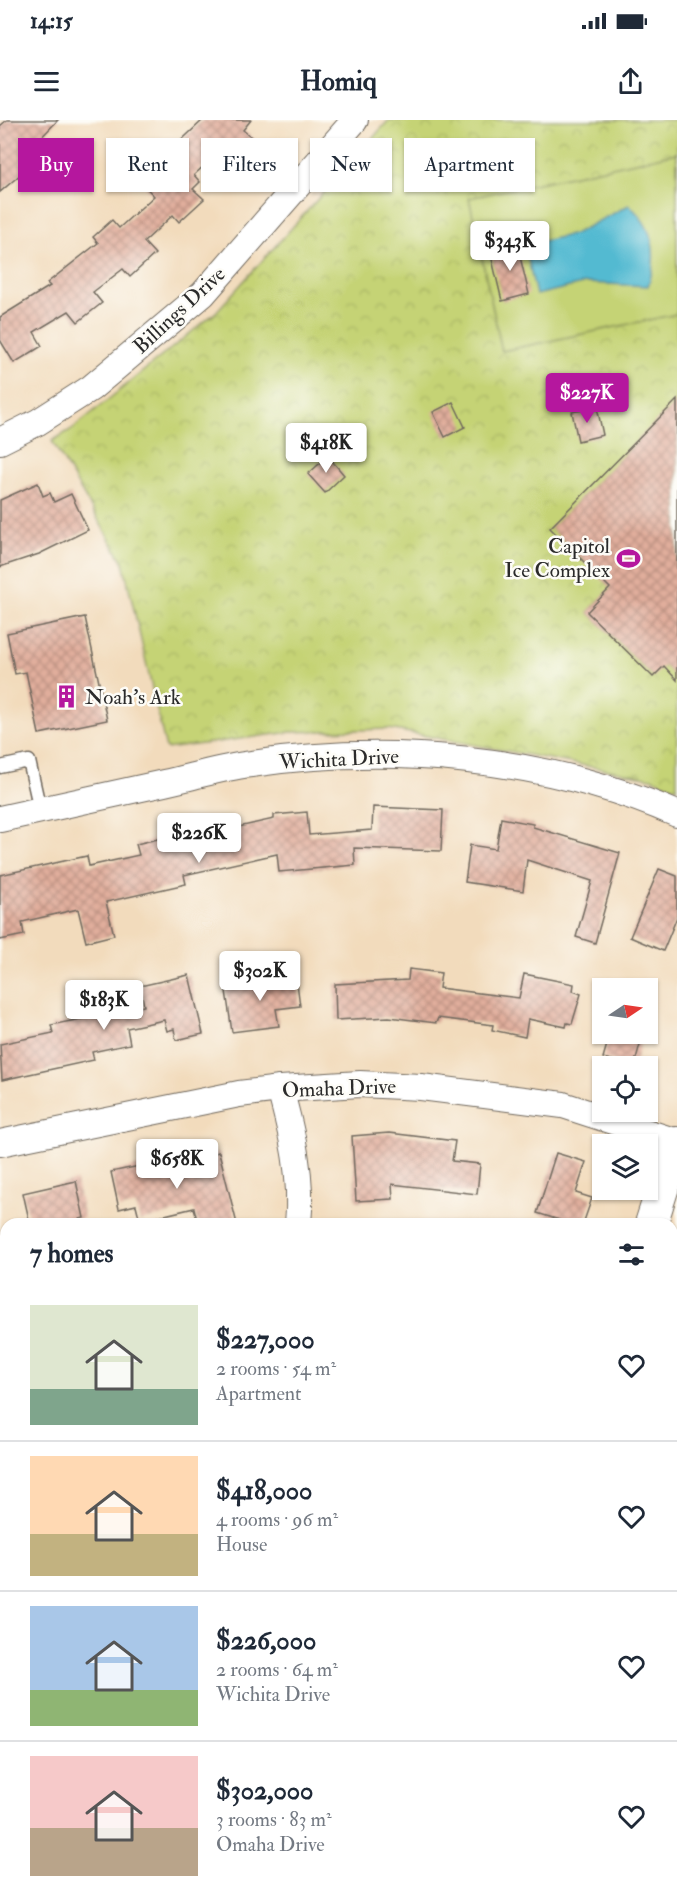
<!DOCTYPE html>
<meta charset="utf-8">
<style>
body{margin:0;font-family:"IM FELL Double Pica",serif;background:#f2f2f3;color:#1f2937;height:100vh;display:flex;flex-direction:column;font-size:22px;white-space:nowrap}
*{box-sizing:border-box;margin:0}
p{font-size:20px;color:#747a83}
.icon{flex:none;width:33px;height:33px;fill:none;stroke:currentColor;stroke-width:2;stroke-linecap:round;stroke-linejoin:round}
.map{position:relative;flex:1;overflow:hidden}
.side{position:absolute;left:0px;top:1098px;width:678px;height:686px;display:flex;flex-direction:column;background:#fff;border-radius:18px 18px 0 0;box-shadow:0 2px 4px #0004}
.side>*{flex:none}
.banner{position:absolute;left:18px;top:18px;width:642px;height:54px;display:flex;gap:12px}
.needle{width:39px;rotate:77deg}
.controls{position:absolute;left:592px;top:858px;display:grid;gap:12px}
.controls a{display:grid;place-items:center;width:66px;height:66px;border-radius:0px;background:#fff;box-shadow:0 2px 4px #0004;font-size:30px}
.price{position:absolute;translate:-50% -51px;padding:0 14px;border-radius:6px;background:#fff;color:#222;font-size:20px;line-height:39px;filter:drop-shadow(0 2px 3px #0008)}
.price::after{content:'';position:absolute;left:50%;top:36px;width:18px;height:14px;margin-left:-9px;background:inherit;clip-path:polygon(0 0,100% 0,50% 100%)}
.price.current{background:#b5179e;color:#fff}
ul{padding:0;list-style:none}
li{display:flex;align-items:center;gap:18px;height:150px;padding:0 30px}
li+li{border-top:2px solid #e0e1e3}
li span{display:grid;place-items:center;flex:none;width:168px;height:120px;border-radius:0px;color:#555}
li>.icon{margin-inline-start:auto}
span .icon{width:72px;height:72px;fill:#fffc;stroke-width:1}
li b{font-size:26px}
h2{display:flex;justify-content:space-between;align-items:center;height:72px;padding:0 30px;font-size:26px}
.pill{padding:0 21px;border-radius:0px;background:#fff;box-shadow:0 2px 4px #0004;font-size:21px;line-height:54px}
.pill.current{background:#b5179e;color:#fff}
.status{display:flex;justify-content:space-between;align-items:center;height:42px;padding:0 30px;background:#fff;direction:ltr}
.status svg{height:16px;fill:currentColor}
header{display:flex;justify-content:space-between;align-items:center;height:78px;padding:0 30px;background:#fff;font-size:27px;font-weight:700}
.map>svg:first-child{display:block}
.park{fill:url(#park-crowns);stroke:#787f50;stroke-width:1.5}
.pitch{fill:#c5d375;stroke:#787f50;stroke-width:1.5}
.water{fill:#53bad1;stroke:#3f727e;stroke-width:1.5}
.building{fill:url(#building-cross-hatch)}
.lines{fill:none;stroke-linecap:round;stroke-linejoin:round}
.service-casing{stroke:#71695e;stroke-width:15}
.minor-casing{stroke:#71695e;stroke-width:28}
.tertiary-casing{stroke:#71695e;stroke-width:34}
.service{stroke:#fff;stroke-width:12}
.minor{stroke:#fff;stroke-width:26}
.tertiary{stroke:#fff;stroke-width:32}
.labels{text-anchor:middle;stroke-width:5;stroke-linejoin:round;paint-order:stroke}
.street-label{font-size:21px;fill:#2b2b2b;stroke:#fdfcf7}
.poi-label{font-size:21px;fill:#2b2b2b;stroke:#fdfcf7;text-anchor:end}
</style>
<div class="status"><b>14:15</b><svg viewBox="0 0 49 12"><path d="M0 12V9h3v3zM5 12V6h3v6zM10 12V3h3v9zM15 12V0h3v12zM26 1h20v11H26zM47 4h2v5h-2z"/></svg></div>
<header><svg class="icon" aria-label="menu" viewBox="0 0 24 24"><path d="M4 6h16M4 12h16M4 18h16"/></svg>Homiq<svg class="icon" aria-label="share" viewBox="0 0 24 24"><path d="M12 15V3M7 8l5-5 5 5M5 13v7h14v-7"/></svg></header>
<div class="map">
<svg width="677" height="1783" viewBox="0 0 677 1783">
<defs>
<pattern id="park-crowns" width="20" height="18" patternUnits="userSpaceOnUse" patternTransform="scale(1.5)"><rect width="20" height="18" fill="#c5d375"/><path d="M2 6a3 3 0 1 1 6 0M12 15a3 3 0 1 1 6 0" fill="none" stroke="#a9b565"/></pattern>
<pattern id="building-cross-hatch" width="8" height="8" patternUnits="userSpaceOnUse" patternTransform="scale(1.5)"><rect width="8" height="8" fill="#e1ae9c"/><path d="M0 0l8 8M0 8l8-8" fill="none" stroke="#b78e7f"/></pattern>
</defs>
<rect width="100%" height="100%" fill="#fdfcf7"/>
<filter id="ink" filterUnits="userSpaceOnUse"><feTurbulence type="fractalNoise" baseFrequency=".0167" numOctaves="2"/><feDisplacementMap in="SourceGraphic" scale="12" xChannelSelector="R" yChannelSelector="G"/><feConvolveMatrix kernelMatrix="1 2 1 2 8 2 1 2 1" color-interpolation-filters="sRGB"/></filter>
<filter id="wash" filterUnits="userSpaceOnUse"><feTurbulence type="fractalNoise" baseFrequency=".008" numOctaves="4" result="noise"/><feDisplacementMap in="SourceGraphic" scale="24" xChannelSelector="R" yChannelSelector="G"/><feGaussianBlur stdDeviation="1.35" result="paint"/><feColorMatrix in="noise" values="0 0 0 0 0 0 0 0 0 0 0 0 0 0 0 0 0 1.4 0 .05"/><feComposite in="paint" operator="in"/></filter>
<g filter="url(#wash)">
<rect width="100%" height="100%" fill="#f2dbbc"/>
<polygon class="park" points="389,0 677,0 677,668 651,658 389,609 291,612 166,629 123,442 52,321 72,309 216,192"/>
<polygon class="pitch" points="677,33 677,194 502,231 469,78"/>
<path class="water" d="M629 85C654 107 659 134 648 166L586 163 536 175 525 125 574 114Z"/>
<g id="blocks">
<g class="building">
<polygon points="7,0 58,0 34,25 43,35 0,72 0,6"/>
<polygon points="203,0 251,0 243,10 256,21 236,43 221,30 194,55 200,62 193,69 204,79 179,102 173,95 144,122 155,134 130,157 123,149 93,172 102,183 78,202 69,191 34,212 42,226 14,243 0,220 0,197 50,166 47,163 98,123 93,117 112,100 119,108 154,76 139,60"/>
<polygon points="517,124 529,174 502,181 490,131"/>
<polygon points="677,280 677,560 664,546 653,557 587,492 610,468 550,408"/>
<polygon points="453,282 465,307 445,317 433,292"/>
<polygon points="597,287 603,315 578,321 572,292"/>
<polygon points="328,336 344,355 325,373 308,354"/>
<polygon points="38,363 43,376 50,373 54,382 71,374 88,410 39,434 0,447 0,380"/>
<polygon points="85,497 107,600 39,614 26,552 15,554 7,513"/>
<polygon points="373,687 443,690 441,731 354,728 355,745 279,752 277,734 184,755 186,764 106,782 114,815 86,822 78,789 22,802 24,815 0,820 0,755 87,736 89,746 139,735 136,724 175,715 176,721 274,699 274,695 307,692 309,715 372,710"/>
<polygon points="501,698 533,704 533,707 620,733 595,823 576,817 592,761 527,740 523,771 465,762 470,725 496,729"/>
<polygon points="659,749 677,756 677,797 663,831 630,817"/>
<polygon points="409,849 441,853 439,868 519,878 524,854 574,864 573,871 581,874 572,904 567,903 566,907 528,899 525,917 492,910 493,905 438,898 436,903 389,897 336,900 335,864 408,860"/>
<polygon points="189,855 203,914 176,920 174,909 167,911 164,900 127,908 130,924 92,932 94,940 2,960 0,924 53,913 51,905 144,886 140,866"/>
<polygon points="296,855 300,886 276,889 279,906 232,912 225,864"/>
<polygon points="610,914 631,914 642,917 634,946 603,938"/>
<polygon points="389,1013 455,1021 452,1041 480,1044 477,1074 392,1064 393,1079 356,1081 352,1016"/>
<polygon points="219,1032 237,1104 198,1104 194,1088 140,1101 136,1085 119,1089 111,1052 163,1041 164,1045"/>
<polygon points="556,1033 586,1042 576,1073 592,1078 583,1104 572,1104 537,1093"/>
<polygon points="76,1061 84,1098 60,1104 30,1104 23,1073"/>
</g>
</g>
</g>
<g filter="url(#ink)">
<use href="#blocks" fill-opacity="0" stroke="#71695e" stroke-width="1.5"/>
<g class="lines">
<defs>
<polyline id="service" points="0,647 29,641 40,690"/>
<g id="minor">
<polyline points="0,321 38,302 91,268 203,174 355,0"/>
<path d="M0 699C55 687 109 675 164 663 191 657 217 649 244 645 387 623 544 636 677 694"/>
<path d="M280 969C292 1013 303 1058 298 1104"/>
<polyline points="0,1023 239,974 280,969 360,964 421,967 563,985 677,1022"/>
<polyline points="0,1352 6,1351"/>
<polyline points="0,1719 6,1716"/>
<polyline points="263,1778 271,1783"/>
</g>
<g id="tertiary">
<polyline points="651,1104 677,1023"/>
<polyline points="389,1783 392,1778"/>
</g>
</defs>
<use href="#service" class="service-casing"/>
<use href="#minor" class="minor-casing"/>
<use href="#tertiary" class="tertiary-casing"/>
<use href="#service" class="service"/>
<use href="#minor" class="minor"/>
<use href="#tertiary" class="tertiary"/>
</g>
</g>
<defs>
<symbol id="stadium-bare" viewBox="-9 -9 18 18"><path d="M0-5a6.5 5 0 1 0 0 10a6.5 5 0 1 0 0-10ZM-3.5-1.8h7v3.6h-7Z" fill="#b5179e" stroke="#fdfcf7" stroke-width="2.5" paint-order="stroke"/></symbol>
<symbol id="building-bare" viewBox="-9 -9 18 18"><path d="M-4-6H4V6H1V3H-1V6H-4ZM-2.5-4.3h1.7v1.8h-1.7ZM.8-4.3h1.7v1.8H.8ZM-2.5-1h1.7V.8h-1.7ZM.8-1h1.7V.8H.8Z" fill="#b5179e" stroke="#fdfcf7" stroke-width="2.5" paint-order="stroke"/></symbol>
</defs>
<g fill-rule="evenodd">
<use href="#stadium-bare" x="612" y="422" width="33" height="33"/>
<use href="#building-bare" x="50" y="560" width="33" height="33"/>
</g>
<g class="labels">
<g class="street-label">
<text transform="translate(179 190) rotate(-43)" y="7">Billings Drive</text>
<text transform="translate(339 639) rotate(-3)" y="7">Wichita Drive</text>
<text transform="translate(339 968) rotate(-2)" y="7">Omaha Drive</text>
</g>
<g class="poi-label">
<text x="610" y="433">Capitol<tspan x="610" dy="24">Ice Complex</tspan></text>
<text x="85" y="584" text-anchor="start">Noah's Ark</text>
</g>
</g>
</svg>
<div class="controls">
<a><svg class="needle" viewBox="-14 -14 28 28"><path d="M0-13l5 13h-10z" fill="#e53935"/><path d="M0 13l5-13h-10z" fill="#747a83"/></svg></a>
<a><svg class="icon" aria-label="locate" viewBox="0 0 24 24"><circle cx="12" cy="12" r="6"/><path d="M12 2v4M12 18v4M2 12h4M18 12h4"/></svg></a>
<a><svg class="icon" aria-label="layers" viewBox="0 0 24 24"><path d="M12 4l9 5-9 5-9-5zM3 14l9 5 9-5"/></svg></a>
</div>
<b class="price" style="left:510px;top:152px">$343K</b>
<b class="price current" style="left:587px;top:304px">$227K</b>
<b class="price" style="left:326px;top:354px">$418K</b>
<b class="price" style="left:199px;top:744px">$226K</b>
<b class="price" style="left:260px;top:882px">$302K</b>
<b class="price" style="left:104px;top:911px">$183K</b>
<b class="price" style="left:177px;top:1070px">$658K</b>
<div class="banner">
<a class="pill current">Buy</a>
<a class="pill">Rent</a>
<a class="pill">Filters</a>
<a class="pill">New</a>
<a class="pill">Apartment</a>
</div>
<section class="side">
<h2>7 homes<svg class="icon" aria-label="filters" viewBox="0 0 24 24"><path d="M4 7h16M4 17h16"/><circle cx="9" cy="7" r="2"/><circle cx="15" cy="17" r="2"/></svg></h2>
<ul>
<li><span style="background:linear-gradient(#dfe7d0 70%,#7fa58c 0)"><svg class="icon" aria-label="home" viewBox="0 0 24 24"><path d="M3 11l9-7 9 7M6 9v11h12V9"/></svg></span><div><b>$227,000</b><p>2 rooms · 54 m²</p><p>Apartment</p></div><svg class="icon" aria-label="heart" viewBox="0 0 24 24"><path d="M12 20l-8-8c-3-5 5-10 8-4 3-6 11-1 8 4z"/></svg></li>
<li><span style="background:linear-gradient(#ffd9b3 65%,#c2b280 0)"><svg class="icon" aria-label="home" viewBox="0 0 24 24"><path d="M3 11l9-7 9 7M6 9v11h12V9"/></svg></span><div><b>$418,000</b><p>4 rooms · 96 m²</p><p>House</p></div><svg class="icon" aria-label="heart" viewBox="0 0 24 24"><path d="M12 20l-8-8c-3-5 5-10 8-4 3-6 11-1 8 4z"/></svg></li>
<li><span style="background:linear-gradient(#a9c7e8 70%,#8fb573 0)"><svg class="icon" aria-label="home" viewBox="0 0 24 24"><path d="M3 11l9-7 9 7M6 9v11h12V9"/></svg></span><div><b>$226,000</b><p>2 rooms · 64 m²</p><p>Wichita Drive</p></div><svg class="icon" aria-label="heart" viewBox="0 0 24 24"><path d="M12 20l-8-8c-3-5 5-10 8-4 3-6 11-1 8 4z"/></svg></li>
<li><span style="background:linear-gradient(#f6c9c9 60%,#b9a48a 0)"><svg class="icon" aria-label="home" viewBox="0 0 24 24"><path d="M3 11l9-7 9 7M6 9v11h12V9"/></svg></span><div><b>$302,000</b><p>3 rooms · 83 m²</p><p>Omaha Drive</p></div><svg class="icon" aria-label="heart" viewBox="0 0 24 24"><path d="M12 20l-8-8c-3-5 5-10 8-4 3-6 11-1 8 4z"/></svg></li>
</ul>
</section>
</div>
